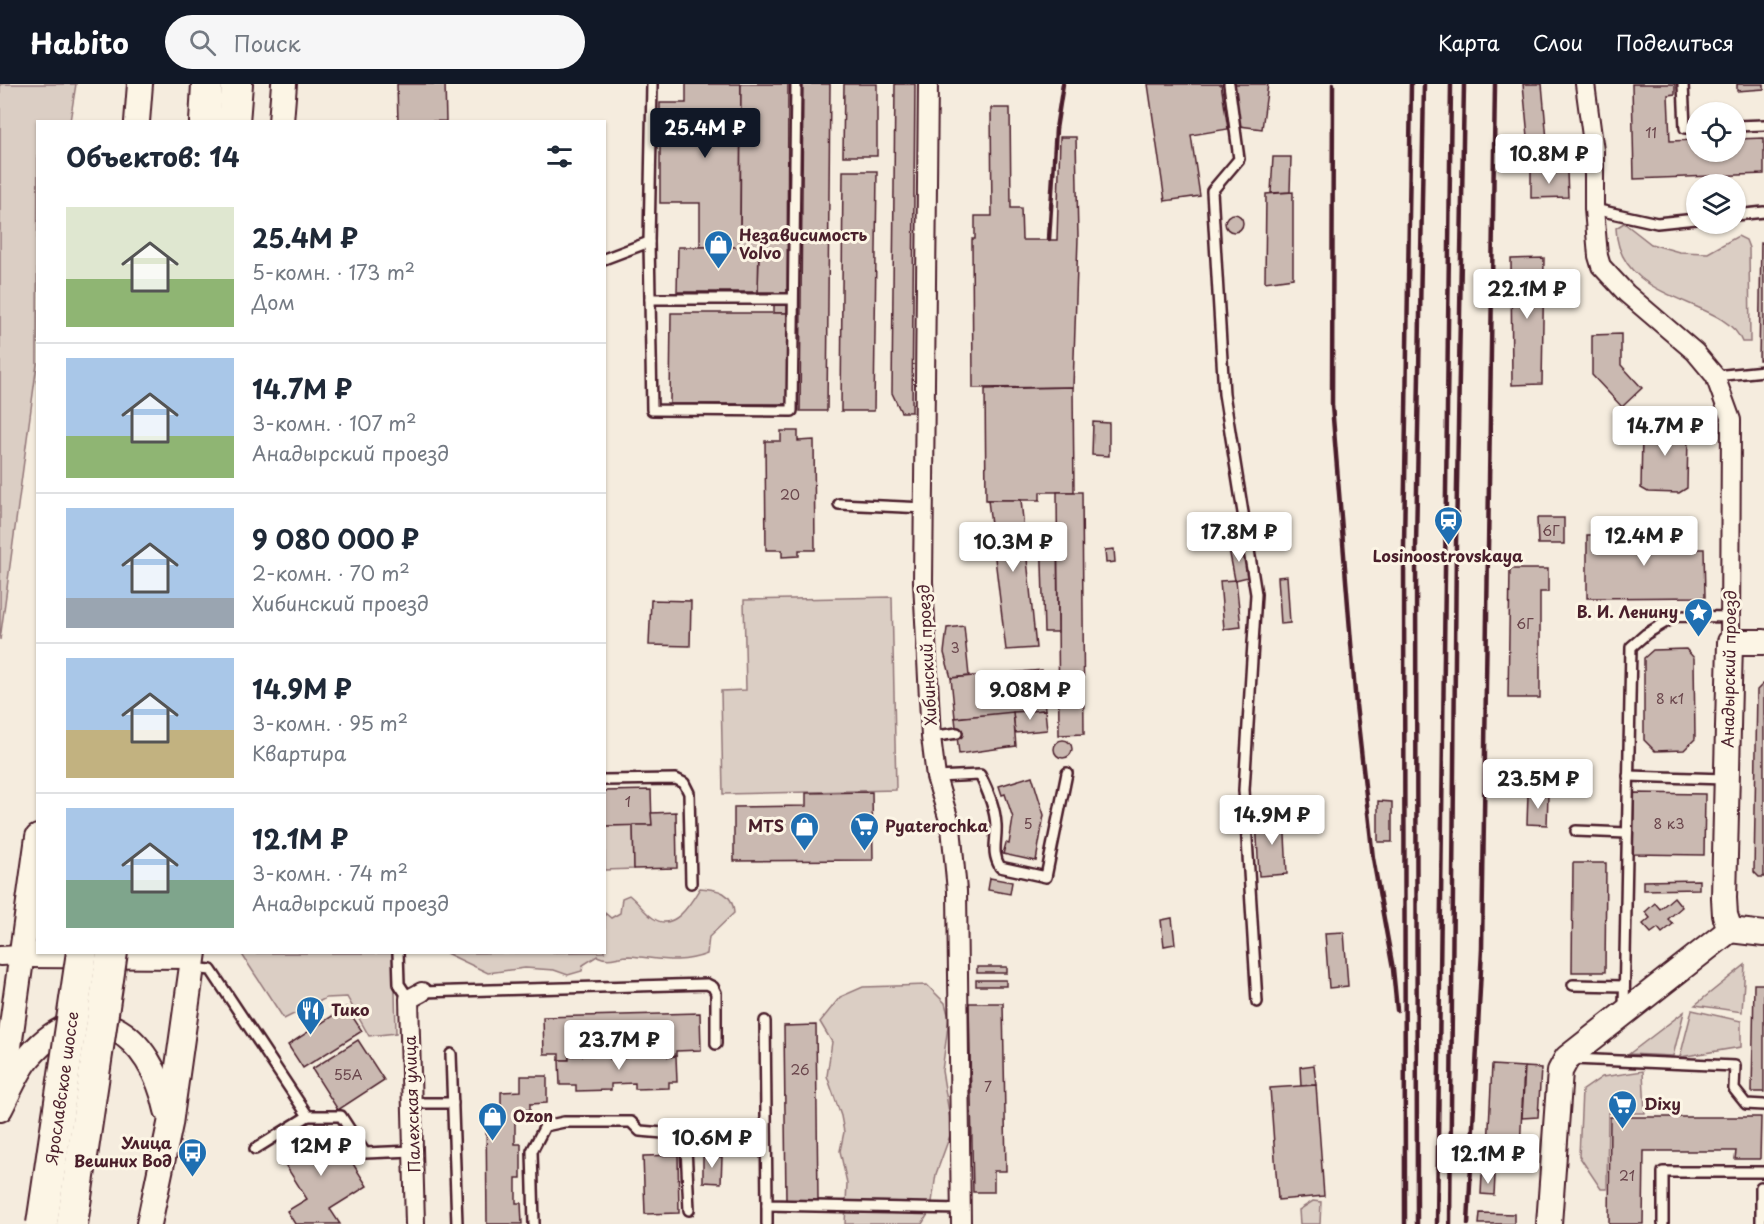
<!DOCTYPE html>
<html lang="ru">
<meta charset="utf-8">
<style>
body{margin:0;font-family:"Playpen Sans",sans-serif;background:#f6f6f7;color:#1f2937;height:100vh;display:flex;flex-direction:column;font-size:22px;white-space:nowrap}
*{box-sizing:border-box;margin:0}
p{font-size:20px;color:#747a83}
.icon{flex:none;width:33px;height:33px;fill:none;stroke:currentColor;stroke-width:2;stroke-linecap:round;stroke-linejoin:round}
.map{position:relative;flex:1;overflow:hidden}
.details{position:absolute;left:36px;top:36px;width:570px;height:834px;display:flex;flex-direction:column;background:#fff;border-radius:0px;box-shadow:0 2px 4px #0004}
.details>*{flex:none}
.controls{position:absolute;left:1686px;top:18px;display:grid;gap:12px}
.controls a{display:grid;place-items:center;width:60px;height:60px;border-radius:50%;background:#fff;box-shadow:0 2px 4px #0004;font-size:30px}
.price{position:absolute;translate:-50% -51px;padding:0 14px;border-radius:6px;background:#fff;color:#222;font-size:20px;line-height:39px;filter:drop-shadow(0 2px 3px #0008)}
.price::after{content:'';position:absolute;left:50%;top:36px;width:18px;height:14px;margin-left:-9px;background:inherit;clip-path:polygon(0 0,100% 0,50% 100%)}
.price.current{background:#111827;color:#fff}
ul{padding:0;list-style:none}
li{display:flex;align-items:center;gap:18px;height:150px;padding:0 30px}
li+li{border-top:2px solid #e0e1e3}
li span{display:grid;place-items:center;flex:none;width:168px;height:120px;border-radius:0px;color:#555}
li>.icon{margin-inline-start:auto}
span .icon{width:72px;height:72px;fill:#fffc;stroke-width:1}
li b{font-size:26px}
h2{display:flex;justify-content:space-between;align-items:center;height:72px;padding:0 30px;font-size:26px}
header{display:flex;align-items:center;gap:36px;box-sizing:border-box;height:84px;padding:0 30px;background:#111827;color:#fff}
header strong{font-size:28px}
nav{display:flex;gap:33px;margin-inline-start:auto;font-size:21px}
.search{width:420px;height:54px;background:#f6f6f7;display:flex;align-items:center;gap:15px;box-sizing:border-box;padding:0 21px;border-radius:33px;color:#747a83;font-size:22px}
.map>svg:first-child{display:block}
.green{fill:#dbcec4;stroke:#927678;stroke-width:1.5}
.building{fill:#cab9b1;stroke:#4a1f2b;stroke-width:1.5}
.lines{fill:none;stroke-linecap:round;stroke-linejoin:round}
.service-casing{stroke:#4a1f2b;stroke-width:14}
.minor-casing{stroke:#4a1f2b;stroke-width:22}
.tertiary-casing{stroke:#4a1f2b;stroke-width:28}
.primary-casing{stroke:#4a1f2b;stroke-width:34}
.service{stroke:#fcf5e5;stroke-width:9}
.minor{stroke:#fcf5e5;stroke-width:18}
.tertiary{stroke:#fcf5e5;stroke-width:24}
.primary{stroke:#fcf5e5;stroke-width:30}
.rail{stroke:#4a1f2b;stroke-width:4.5}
.primary-bridge-casing{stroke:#4a1f2b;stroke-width:34;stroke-linecap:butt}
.primary-bridge{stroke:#fcf5e5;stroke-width:30}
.labels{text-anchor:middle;stroke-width:6;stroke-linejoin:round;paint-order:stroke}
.number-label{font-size:14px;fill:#6a464c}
.poi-label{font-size:16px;font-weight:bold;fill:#4a1f2b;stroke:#fcf5e5;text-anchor:start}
.street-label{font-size:16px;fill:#4a1f2b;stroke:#fcf5e5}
</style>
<header>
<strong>Habito</strong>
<div class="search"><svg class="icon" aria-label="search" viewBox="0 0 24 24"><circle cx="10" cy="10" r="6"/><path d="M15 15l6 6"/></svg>Поиск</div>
<nav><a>Карта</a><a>Слои</a><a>Поделиться</a></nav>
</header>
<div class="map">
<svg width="1764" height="1140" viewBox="0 0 1764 1140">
<rect width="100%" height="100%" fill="#f5ecde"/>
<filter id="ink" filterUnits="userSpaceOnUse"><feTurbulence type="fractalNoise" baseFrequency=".0167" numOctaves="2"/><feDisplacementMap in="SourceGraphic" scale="12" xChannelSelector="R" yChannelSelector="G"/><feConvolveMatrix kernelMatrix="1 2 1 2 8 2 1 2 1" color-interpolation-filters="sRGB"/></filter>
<g filter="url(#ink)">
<g class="green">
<polygon points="0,0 76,0 70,37 38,38 37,280 0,556"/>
<path d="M1624 139 1651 160 1679 168 1708 169 1738 152 1746 156 1749 164 1750 258H1742C1726 213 1618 221 1616 144Z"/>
<polygon points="892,513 896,706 723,710 721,607 746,606 744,516"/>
<polygon points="633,741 634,785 605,786 604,742"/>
<path d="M700 804C718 805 733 808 734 829L709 853 707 870C679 881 658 874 629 872 616 872 610 878 597 872L583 881 582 887 568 891 554 886 525 884 488 889 446 869 604 868 605 829 611 834 620 829 622 814 629 811C638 818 644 828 653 834 674 849 691 819 700 804Z"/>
<polygon points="241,869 394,869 396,949 369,952 347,913 326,914 284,935"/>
<polygon points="1745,881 1742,928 1695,921"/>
<polygon points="927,901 945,919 949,934 942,987 952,1046 936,1090 931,1125 922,1140 845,1140 847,1099 840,1067 844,1048 841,1032 827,992 832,958 820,938 840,913 863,903"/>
<polygon points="1692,926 1741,937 1741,963 1680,973"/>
<polygon points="1684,928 1673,972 1629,970"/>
<polygon points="1643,987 1645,1029 1608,1029 1607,1105 1601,1105 1579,1072 1582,1007 1602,993"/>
<polygon points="1313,1117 1321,1118 1320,1140 1300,1140 1299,1126"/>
</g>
<g class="building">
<polygon points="397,0 445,0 446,37 398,38"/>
<polygon points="686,0 741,0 740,163 700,163 700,119 660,119 660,19 686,19"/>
<polygon points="741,0 788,0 787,229 774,229 774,208 758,208 759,163 740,163"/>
<polygon points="803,0 830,0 827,327 800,327"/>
<polygon points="844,0 877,0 877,72 843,72"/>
<polygon points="895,0 915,0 912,328 901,328 892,309"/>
<polygon points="1148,0 1221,0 1228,45 1191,51 1200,112 1165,117"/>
<polygon points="1233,0 1268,0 1262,45 1240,42"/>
<polygon points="1523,0 1542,0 1550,89 1531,85"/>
<polygon points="1632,0 1675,0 1675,10 1668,11 1670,57 1696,56 1696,68 1736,68 1736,55 1764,54 1764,90 1634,95"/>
<polygon points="1737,0 1764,0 1764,5 1737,7"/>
<polygon points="991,24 1010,24 1011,124 1021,124 1022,156 1057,156 1060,53 1076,53 1078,154 1073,303 973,304 972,155 975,155 975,132 992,132"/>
<polygon points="1273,73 1291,73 1290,108 1271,109"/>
<polygon points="1531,85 1550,89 1567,88 1568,113 1531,114"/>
<polygon points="843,87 877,87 874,327 841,327"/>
<polygon points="1293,108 1293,194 1265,198 1266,110"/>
<circle cx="1234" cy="139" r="9"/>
<polygon points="1761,159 1764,159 1764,276 1759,276"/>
<polygon points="678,163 759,163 758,208 677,208"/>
<polygon points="1544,174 1542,300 1512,301 1511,175"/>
<polygon points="671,229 787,229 787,320 670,320"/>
<polygon points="1621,250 1621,281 1642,304 1622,323 1592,291 1592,251"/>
<polygon points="1073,303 1074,408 1040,408 1040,416 986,416 985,305"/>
<polygon points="1657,332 1674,332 1674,338 1681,338 1681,350 1688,350 1687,404 1679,409 1648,408 1641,404 1642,351 1648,351 1648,338 1657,338"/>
<polygon points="1093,338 1109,339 1109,372 1092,371"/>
<polygon points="781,347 798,347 798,357 814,356 815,466 799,466 799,472 782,473 782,466 766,466 765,357 781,357"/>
<polygon points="1057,408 1082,408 1084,650 1059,651"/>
<polygon points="988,416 1021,416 1036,564 1006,566"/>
<polygon points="1537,434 1564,434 1564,460 1538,460"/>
<polygon points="1057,444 1058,548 1044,548 1041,445"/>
<polygon points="1689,450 1689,465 1704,465 1705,513 1587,514 1587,451"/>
<polygon points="1242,462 1248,493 1235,496 1229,465"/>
<polygon points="1114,465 1115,478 1106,479 1105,466"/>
<polygon points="1510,485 1548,485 1548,508 1540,508 1540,614 1508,614"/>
<polygon points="1287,492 1290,539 1281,540 1278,493"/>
<polygon points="1236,496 1241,543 1224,545 1220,497"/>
<polygon points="651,516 691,517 690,562 649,561"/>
<polygon points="964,542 969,592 951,594 944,569 947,544"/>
<polygon points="1686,565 1694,574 1695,655 1684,666 1655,667 1644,656 1644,574 1653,566"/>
<polygon points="1042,586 1045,626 955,634 951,594"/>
<polygon points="1763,600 1764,600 1764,793 1759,793 1754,788 1757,606"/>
<polygon points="1045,626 1047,646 1015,649 1013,628"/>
<polygon points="1013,628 1016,662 959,670 955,634"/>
<circle cx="1063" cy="665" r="9"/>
<polygon points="1032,692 1044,731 1036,777 1003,770 1006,759 1009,760 1013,734 1005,710 1002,711 999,702"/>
<polygon points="651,706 652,741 604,742 604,707"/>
<polygon points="872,708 873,776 734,777 734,723 806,722 806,709"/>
<polygon points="1634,709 1705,710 1704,771 1633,770"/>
<polygon points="1528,710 1548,711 1547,741 1527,740"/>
<polygon points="1378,717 1392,718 1392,758 1378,758"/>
<polygon points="676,728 677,784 634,785 633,741 652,741 651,729"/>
<polygon points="1284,732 1287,790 1259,792 1256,734"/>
<polygon points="1573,779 1606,779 1605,888 1572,888"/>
<polygon points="990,794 1012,798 1010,810 988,806"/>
<polygon points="1699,796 1699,805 1643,806 1643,797"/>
<polygon points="1674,813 1682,823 1668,835 1673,840 1662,849 1658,844 1651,849 1643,840 1650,834 1645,828 1655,819 1660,825"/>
<polygon points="1172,834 1175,860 1164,862 1161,836"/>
<polygon points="1344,848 1348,902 1329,904 1325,849"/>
<rect x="977" y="883" width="30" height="6"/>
<rect x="976" y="896" width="30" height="6"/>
<polygon points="1754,900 1764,900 1764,1008 1752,1008"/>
<polygon points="969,919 1003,919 1006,1087 994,1087 994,1108 973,1108"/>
<polygon points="346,923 362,947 303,984 288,961"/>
<polygon points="700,929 701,966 676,967 676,972 668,973 667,969 626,970 626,974 610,975 610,971 569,972 569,976 559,976 559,970 544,970 543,933"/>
<polygon points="816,941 818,1116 786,1117 784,942"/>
<polygon points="358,956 384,996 338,1026 312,985"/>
<polygon points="667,969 668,973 676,972 677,998 669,998 669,1004 635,1005 635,999 611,1000 611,1006 576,1007 576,1001 560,1001 559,976 569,976 569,972 610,971 610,975 626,974 626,970"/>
<polygon points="1314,981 1316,1001 1301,1002 1300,983"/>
<polygon points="1492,981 1524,983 1520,1065 1488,1064"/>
<polygon points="1525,983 1541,984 1538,1033 1522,1034"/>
<polygon points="521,992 547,992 547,1019 530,1020 530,1026 521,1026 521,1035 515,1035 515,1060 521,1060 521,1094 516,1094 516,1119 521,1119 522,1140 487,1140 486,1026 501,1026 501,1008 521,1007"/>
<polygon points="1316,1001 1324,1112 1278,1116 1270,1004"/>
<polygon points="1610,1033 1761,1033 1760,1075 1735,1075 1736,1067 1644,1067 1643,1140 1609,1140"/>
<polygon points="328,1040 367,1102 330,1125 340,1140 295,1140 287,1127 307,1115 279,1071"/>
<polygon points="678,1071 679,1129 645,1130 643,1072"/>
<polygon points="703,1072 722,1073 721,1099 703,1098"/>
<polygon points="1482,1091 1495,1092 1494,1111 1481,1110"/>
<polygon points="1480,1129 1514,1130 1514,1140 1479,1140"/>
</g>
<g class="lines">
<defs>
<g id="service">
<polyline points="1229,0 1239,75 1212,107 1224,310 1256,510 1244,706 1257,918"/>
<polyline points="1683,0 1685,44 1696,44"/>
<polyline points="1736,42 1764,41"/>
<polyline points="1594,125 1657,139 1696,135"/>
<polyline points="1736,131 1764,128"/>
<polyline points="649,158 652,0"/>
<polyline points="604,175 649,158 652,326 792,327 796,0"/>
<polyline points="650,215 792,215"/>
<polyline points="1715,292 1764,287"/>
<polyline points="839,420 925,424"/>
<polyline points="931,653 957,649"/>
<polyline points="1628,692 1725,695"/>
<path d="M936 693 980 691C988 707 995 723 996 741 997 757 991 768 1000 783L1046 793 1067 689"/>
<polyline points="604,696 676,695 684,699 689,709 691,799"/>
<polyline points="1576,747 1627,749"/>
<polyline points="398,868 399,900 409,915"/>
<polyline points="193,884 211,886 308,1032 341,1032 365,1069 413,1067"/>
<polyline points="1573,901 1624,902"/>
<polyline points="422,908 707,900 713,903 716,909 716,960"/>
<polyline points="1624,925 1631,563 1646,550 1676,532 1730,533"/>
<polyline points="765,937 767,1121 961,1125"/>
<polyline points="451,970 457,1140"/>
<polyline points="1573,975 1735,982 1734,1005 1746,1020 1764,1021"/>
<polyline points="411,1019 453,1019"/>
<polyline points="255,1065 308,1032"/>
<polyline points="534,1140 532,1067 545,1042 564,1038 631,1038 640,1047 675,1050 686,1063 689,1126"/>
<polyline points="767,1140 767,1121"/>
<polyline points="1663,1140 1663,1088 1764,1088"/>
<polyline points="1761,1140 1761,1103"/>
</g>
<g id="minor">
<polyline points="928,0 923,498 931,653 936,693 951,743 957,807 961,1140"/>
<polyline points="1585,0 1594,67 1594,125 1598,172 1601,182 1626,209 1695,268 1715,292 1731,336 1730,558"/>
<polyline points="0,872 22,871"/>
<polyline points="415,1140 409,915 422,908"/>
</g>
<g id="tertiary">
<polyline points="137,38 140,0"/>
<polyline points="281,38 284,0"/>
<polyline points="1730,846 1725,831 1724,814 1730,558 1764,558"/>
<polyline points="1730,846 1764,850"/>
<polyline points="22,871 193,872"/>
<polyline points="3,1006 38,753"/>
<path d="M0 1025C9 1008 17 987 29 973 90 902 151 951 167 1026"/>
<polyline points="149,1140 170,1040 194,868"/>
<polyline points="1549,1140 1560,987 1567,974 1730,846"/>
</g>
<g id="primary">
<polyline points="205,38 207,0"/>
<polyline points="234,38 237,0"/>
</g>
</defs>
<use href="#service" class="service-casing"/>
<use href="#minor" class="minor-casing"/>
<use href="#tertiary" class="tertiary-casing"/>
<use href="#primary" class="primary-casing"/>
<use href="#service" class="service"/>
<use href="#minor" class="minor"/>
<use href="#tertiary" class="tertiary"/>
<use href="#primary" class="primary"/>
<g class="rail">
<polyline points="1333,0 1332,321 1356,621 1373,774 1393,885 1397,926"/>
<polyline points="1049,155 1056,45 1063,0"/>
<polyline points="1405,1140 1404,463 1411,0"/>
<polyline points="1417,1140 1416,463 1424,0"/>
<polyline points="1437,1140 1451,0"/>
<polyline points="1450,1140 1456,460 1464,0"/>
<polyline points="1468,1140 1482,865 1495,0"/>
</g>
<defs>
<g id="primary-bridge">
<polyline points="42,1140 82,868"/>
<polyline points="72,1140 112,868"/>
</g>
</defs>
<use href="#primary-bridge" class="primary-bridge-casing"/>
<use href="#primary-bridge" class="primary-bridge"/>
</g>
</g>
<defs>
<symbol id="shop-pin" viewBox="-11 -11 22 30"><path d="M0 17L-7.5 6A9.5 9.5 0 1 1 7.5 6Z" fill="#1f6fb2" stroke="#fcf5e5"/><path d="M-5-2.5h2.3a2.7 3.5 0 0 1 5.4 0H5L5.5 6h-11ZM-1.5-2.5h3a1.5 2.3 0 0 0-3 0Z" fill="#fff"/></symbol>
<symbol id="station-pin" viewBox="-11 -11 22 30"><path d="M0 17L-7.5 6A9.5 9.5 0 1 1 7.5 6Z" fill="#1f6fb2" stroke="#fcf5e5"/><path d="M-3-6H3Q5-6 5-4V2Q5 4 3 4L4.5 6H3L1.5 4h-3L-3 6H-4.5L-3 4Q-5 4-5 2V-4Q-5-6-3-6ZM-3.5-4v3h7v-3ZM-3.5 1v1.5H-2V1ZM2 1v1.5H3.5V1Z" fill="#fff"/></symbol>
<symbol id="sight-pin" viewBox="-11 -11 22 30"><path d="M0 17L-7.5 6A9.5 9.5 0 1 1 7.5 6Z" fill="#1f6fb2" stroke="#fcf5e5"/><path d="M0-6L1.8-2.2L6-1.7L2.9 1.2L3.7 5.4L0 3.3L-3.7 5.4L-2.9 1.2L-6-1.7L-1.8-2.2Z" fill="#fff"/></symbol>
<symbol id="supermarket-pin" viewBox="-11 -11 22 30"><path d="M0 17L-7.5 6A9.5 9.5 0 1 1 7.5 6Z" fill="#1f6fb2" stroke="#fcf5e5"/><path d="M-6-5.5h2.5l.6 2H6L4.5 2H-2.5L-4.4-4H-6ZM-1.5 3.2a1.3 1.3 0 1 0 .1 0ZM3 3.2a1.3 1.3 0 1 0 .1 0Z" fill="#fff"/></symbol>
<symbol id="restaurant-pin" viewBox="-11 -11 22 30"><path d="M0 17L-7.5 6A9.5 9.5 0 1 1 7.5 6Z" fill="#1f6fb2" stroke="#fcf5e5"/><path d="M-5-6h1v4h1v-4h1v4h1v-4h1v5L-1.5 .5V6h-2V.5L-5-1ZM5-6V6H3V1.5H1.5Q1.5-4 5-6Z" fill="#fff"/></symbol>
<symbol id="bus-pin" viewBox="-11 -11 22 30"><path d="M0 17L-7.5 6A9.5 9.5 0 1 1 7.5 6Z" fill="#1f6fb2" stroke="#fcf5e5"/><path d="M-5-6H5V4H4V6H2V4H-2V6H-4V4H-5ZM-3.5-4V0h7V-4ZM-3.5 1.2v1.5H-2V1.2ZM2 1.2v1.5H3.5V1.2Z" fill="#fff"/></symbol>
</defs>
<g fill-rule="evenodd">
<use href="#shop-pin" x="702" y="144" width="33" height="45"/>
<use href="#station-pin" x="1432" y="420" width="33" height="45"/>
<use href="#sight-pin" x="1682" y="512" width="33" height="45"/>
<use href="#shop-pin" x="788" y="726" width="33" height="45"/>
<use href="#supermarket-pin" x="848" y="726" width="33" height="45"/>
<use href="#restaurant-pin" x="294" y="910" width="33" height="45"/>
<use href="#supermarket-pin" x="1606" y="1004" width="33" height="45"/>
<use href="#shop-pin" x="476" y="1016" width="33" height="45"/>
<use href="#bus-pin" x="176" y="1052" width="33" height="45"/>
</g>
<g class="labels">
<g class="number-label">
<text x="1651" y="54">11</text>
<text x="790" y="416">20</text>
<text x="1551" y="452">6Г</text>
<text x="1525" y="545">6Г</text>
<text x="955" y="569">3</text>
<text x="1670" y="620">8 к1</text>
<text x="628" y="723">1</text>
<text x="1028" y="745">5</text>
<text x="1669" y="745">8 к3</text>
<text x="800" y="991">26</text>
<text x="348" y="996">55А</text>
<text x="988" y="1008">7</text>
<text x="1627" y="1097">21</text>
</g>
<g class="poi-label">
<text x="739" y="157">Независимость<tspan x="739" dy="18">Volvo</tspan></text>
<text x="1448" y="478" text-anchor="middle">Losinoostrovskaya</text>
<text x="1678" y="534" text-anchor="end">В. И. Ленину</text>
<text x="784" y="748" text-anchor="end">MTS</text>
<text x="885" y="748">Pyaterochka</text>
<text x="331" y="932">Тико</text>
<text x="1644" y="1026">Dixy</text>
<text x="513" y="1038">Ozon</text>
<text x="172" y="1065" text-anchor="end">Улица<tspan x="172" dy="18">Вешних Вод</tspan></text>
</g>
<g class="street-label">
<text transform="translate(927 571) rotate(-93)" y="6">Хибинский проезд</text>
<text transform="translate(1729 585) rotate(-89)" y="6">Анадырский проезд</text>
<text transform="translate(62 1004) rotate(-82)" y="6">Ярославское шоссе</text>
<text transform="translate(412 1020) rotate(-92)" y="6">Палехская улица</text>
</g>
</g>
</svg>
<div class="controls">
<a><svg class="icon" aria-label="locate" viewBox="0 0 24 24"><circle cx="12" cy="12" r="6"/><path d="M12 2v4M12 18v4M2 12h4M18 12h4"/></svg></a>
<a><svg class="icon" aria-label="layers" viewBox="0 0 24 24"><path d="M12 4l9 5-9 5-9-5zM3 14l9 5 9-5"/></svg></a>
</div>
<b class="price current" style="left:705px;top:75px">25.4M ₽</b>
<b class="price" style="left:1549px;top:101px">10.8M ₽</b>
<b class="price" style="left:1527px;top:236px">22.1M ₽</b>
<b class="price" style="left:1665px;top:373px">14.7M ₽</b>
<b class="price" style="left:1239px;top:479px">17.8M ₽</b>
<b class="price" style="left:1644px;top:483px">12.4M ₽</b>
<b class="price" style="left:1013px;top:489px">10.3M ₽</b>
<b class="price" style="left:1030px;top:637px">9.08M ₽</b>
<b class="price" style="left:1538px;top:726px">23.5M ₽</b>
<b class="price" style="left:1272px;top:762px">14.9M ₽</b>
<b class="price" style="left:619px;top:987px">23.7M ₽</b>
<b class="price" style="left:712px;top:1085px">10.6M ₽</b>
<b class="price" style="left:321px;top:1093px">12M ₽</b>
<b class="price" style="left:1488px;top:1101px">12.1M ₽</b>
<section class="details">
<h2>Объектов: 14<svg class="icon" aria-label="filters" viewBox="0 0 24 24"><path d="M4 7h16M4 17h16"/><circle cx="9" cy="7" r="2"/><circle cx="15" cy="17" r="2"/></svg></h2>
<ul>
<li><span style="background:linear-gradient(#dfe7d0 60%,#8fb573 0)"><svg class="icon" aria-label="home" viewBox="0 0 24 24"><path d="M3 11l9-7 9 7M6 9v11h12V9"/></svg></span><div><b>25.4M ₽</b><p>5-комн. · 173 m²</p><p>Дом</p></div></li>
<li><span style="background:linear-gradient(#a9c7e8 65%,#8fb573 0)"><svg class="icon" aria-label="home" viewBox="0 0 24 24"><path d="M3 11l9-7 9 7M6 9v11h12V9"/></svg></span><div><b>14.7M ₽</b><p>3-комн. · 107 m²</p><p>Анадырский проезд</p></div></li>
<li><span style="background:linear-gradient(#a9c7e8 75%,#9aa5b1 0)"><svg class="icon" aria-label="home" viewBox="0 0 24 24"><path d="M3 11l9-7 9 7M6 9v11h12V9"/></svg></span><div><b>9 080 000 ₽</b><p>2-комн. · 70 m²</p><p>Хибинский проезд</p></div></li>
<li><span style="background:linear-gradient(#a9c7e8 60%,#c2b280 0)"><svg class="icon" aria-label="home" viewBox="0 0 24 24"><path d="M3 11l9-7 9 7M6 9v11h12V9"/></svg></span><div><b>14.9M ₽</b><p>3-комн. · 95 m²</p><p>Квартира</p></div></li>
<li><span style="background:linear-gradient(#a9c7e8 60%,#7fa58c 0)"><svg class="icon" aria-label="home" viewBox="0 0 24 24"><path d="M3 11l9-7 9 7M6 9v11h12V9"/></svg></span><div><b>12.1M ₽</b><p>3-комн. · 74 m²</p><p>Анадырский проезд</p></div></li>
</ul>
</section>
</div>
